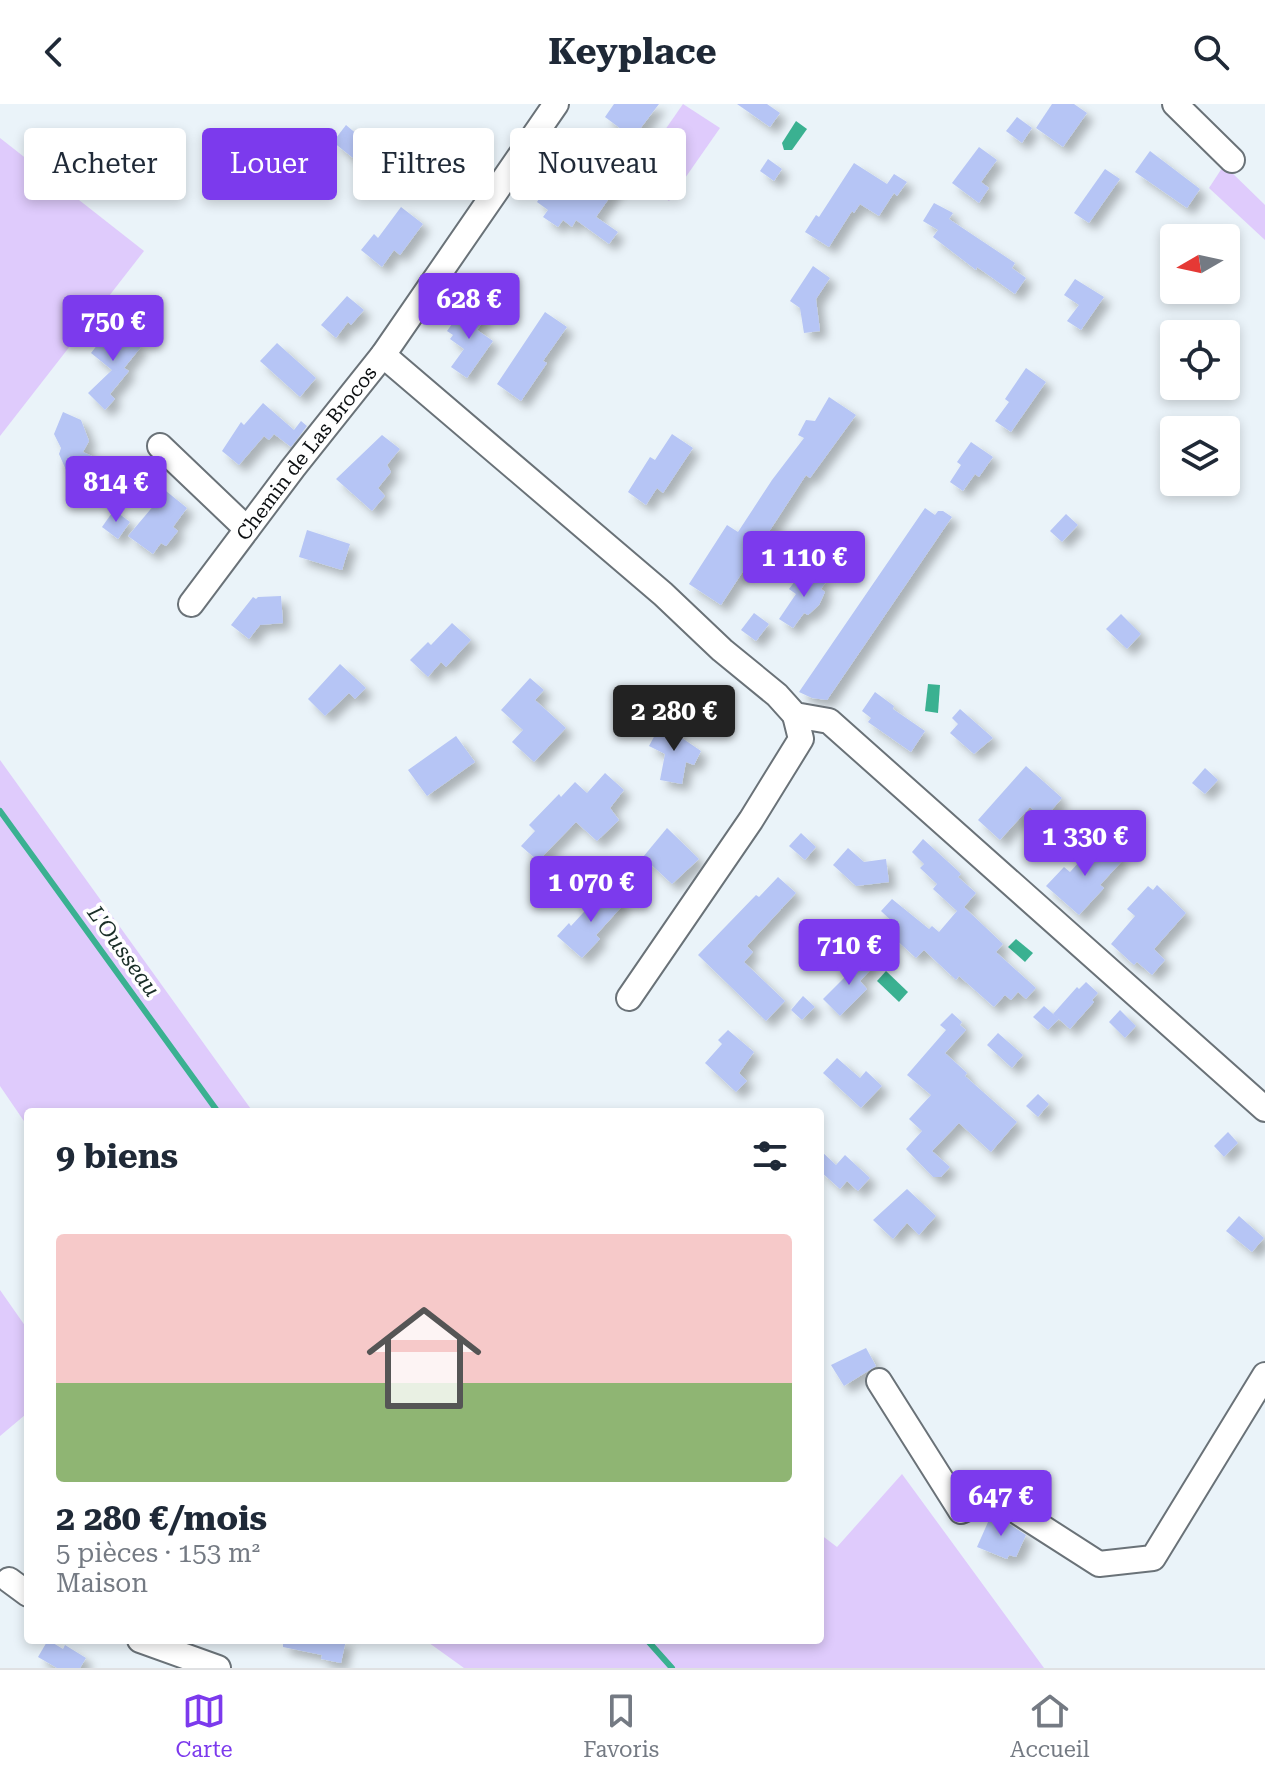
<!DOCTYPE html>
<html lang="fr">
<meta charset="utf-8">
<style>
body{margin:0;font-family:"Roboto Serif",serif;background:#f6f6f7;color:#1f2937;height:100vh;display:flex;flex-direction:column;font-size:30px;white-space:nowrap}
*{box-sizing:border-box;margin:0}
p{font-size:26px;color:#747a83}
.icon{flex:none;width:44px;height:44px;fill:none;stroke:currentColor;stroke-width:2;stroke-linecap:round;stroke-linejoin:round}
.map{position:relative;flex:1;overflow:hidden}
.details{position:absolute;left:24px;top:1004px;width:800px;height:536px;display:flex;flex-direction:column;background:#fff;border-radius:8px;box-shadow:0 4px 12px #0003}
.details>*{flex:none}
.banner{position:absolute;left:24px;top:24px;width:800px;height:72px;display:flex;gap:16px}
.needle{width:52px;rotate:261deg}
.controls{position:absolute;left:1160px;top:120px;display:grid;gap:16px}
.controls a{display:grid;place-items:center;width:80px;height:80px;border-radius:8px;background:#fff;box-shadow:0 4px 12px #0003;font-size:40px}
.price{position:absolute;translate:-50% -68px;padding:0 18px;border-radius:8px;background:#7c3aed;color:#fff;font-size:26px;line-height:52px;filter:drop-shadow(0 2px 4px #0008)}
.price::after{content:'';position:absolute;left:50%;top:48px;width:24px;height:18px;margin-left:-12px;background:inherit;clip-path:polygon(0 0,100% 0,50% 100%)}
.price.selected{background:#222;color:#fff}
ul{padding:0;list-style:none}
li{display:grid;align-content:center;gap:16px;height:424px;padding:0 32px}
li+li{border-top:2px solid #e0e1e3}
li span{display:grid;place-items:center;height:248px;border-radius:8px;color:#555}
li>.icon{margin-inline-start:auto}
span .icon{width:144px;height:144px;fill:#fffc;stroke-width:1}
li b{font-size:34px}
h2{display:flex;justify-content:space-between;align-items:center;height:96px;padding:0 32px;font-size:34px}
.tag{padding:0 28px;border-radius:8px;background:#fff;box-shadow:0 4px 12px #0003;font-size:28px;line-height:72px}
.tag.selected{background:#7c3aed;color:#fff}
header{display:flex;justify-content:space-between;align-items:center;height:104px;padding:0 32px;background:#fff;font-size:36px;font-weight:700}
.dock{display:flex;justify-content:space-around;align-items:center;height:112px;border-top:2px solid #e0e1e3;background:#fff;font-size:22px;color:#747a83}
.dock a{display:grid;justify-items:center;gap:4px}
.dock .selected{color:#7c3aed}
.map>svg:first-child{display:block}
.green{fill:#dfcbfc}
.water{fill:#3ab191}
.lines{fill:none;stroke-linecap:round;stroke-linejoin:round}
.stream{stroke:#3ab191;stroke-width:6}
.building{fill:#b6c5f5;filter:url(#shadow)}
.minor-casing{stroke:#6a7278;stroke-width:28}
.minor{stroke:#fff;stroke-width:24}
.labels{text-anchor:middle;stroke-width:7;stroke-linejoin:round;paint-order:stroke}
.street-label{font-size:20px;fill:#0d1012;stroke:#fff}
.water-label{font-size:22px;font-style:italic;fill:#1a2e28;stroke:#fff}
</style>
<header><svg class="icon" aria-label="back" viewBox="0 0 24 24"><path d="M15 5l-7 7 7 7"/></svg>Keyplace<svg class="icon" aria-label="search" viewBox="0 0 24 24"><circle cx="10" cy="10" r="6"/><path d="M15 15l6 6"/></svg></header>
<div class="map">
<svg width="1265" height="1564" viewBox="0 0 1265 1564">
<defs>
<filter id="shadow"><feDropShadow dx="7" dy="7" stdDeviation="4" flood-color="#0004"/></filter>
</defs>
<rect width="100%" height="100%" fill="#eaf3f9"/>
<g class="green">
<polygon points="683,0 720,24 669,97 633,72"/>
<polygon points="0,34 144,147 0,332"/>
<polygon points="1224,61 1265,101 1265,136 1209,84"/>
<polygon points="0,656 253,1008 28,1008 28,1023 0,982"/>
<polygon points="0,1186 28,1226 28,1314 25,1311 0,1332"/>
<polygon points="902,1370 1044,1564 464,1564 425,1536 820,1536 820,1430 837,1443"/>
</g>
<g class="water">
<polygon points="796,17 807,25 792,46 784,46 782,39"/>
<polygon points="928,580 940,581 938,609 925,607"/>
<polygon points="1016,835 1033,849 1025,858 1008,843"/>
<polygon points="886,867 908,888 899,898 877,877"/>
</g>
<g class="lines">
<g class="stream">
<polyline points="0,707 218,1008"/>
<polyline points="647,1536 672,1564"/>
</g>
</g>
<g class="building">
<polygon points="614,0 659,0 633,34 605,13"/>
<polygon points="737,0 767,0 780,9 770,23"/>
<polygon points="1052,0 1074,0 1087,9 1063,43 1036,24"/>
<polygon points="1017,13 1032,24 1022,39 1006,27"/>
<polygon points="346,21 371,42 358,58 333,38"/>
<polygon points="458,28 477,40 451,78 436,67 443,58 440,56"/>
<polygon points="308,31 308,51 287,73 270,58 284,42 284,32"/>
<polygon points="588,34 629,59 622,71 624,73 596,113 618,128 609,140 576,116 572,123 563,116 558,123 543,113 548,106 537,98 546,84 551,88 561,73 563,75"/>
<polygon points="979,43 997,56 981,78 989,84 979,99 952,79"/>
<polygon points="1150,47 1200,85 1187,104 1135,68"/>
<polygon points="768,55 782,65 774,77 760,67"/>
<polygon points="854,59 887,80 894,70 907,78 897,92 894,89 879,112 860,100 854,109 852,107 829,143 805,128 816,111 819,113"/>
<polygon points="1105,65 1120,75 1089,119 1074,109"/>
<polygon points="934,99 953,109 949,115 1015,159 1012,164 1026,174 1015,190 977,163 976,166 933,133 938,126 923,117"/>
<polygon points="401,103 423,120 400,151 394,146 382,163 361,146 374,130 378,134"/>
<polygon points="813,162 830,174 816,195 820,227 804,229 800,204 790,197"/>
<polygon points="1075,175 1104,193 1081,226 1067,217 1079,201 1064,191"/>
<polygon points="347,192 364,206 351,221 348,218 336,234 321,221"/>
<polygon points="462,206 469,210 472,206 485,215 477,226 493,237 467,274 451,263 464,245 450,235 453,231 447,227"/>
<polygon points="545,208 567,223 543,257 547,259 521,297 497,280"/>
<polygon points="113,221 141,243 124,264 129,267 110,290 115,295 105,306 88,289 112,266 91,249"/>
<polygon points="277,239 316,274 300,293 260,257"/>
<polygon points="1026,264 1046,278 1011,328 995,317 1009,298 1005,295"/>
<polygon points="829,293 856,311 810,374 806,371 721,501 689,480 727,421 738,428 772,376 804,334 798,331 806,316 815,317"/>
<polygon points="263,299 294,326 301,317 307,322 291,343 274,330 269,336 264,332 239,361 222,347 241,318 244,321"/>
<polygon points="63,308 81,316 89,337 83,348 96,354 87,375 66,366 59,350 61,344 54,330"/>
<polygon points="672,330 693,344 663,389 657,384 646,401 628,388 650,353 655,356"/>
<polygon points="382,331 400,345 387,361 391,368 378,384 385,392 372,407 336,375"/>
<polygon points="971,338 993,353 979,373 975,370 963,387 950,378 961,361 957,358"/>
<polygon points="166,387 187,404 173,423 178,427 166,442 161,439 153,450 128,432"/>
<polygon points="925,404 935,411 938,407 943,407 952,413 827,596 812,594 799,588"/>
<polygon points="114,406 130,418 118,435 102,423"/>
<polygon points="1066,410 1078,421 1062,438 1050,427"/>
<polygon points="307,426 350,440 342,466 299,453"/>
<polygon points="812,467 826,478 821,485 825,488 819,501 808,511 804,509 793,524 779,515 796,490 789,485 798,473 805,478"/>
<polygon points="281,492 283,519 260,521 249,535 231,521 253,493 256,495 258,493"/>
<polygon points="754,509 769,520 756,537 741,526"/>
<polygon points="1121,510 1141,530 1127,545 1106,525"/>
<polygon points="452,519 471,536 446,563 441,558 428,573 410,556 428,538 431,541"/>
<polygon points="340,560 366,584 355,595 349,589 325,612 308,595"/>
<polygon points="530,574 544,586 535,596 566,624 534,658 512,638 523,626 501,606"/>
<polygon points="875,588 894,602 893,605 925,627 911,648 868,618 871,614 862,607"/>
<polygon points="960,605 993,634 974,650 950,629 958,620 952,614"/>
<polygon points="662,618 678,627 676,630 701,647 694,661 686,658 682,680 660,676 665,650 649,642"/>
<polygon points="456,632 475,658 427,692 408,666"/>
<polygon points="1026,662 1062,694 1044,715 1030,703 1000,736 978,716"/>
<polygon points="1205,664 1218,676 1205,690 1192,679"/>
<polygon points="605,669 624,686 610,704 619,716 597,737 576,718 538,757 521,742 535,727 529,721 559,690 561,693 575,678 587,689"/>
<polygon points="667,724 699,755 672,780 643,753"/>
<polygon points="801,729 816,743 805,756 789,742"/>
<polygon points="923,735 958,767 961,770 958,773 976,789 964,803 1003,840 996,848 1036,884 1026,895 1018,888 1011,896 1005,891 994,903 959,872 956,876 924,846 916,854 891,831 898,823 881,807 892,795 929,825 932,822 939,828 957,807 933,785 937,780 920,764 924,760 912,748"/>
<polygon points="1100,735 1123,756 1100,781 1104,784 1079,811 1046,782 1064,763 1070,768"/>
<polygon points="848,744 864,758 886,755 889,778 856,782 833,761"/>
<polygon points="778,773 796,789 747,842 753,848 744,858 785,897 766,917 698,851 756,791 759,793"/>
<polygon points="1157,781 1186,809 1154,845 1165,856 1152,871 1137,858 1134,861 1111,840 1135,812 1127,805 1148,782 1153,786"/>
<polygon points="606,784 624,800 596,831 600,835 582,854 557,832 569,819 571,822"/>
<polygon points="861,851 873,863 860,877 867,885 840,912 823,895 850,868 847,865"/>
<polygon points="1086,878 1098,889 1092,896 1094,898 1070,925 1053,910 1077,883 1079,885"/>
<polygon points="803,892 815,903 802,916 791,906"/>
<polygon points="1044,902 1059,915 1048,926 1033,913"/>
<polygon points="1120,906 1136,922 1125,934 1109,918"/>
<polygon points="952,909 962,918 960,921 966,926 945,949 967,969 965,972 1017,1018 991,1048 959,1019 932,1047 950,1063 941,1073 933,1073 906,1045 922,1027 909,1015 931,991 907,971 946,926 940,921"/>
<polygon points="728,926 754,948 739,969 747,977 736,988 705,959 722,940 718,936"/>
<polygon points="998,929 1023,951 1012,964 987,941"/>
<polygon points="837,954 860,974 866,967 882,982 861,1004 823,969"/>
<polygon points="1038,990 1049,1000 1038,1013 1026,1002"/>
<polygon points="1228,1028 1238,1039 1224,1053 1214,1042"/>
<polygon points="820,1046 836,1061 845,1051 870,1074 858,1087 847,1077 840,1085 820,1067"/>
<polygon points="907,1085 936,1112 919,1131 907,1119 893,1135 873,1116"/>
<polygon points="1239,1112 1264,1134 1252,1148 1226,1127"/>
<polygon points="866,1244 876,1262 844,1282 831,1261"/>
<polygon points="992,1409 1026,1431 1016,1453 1009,1451 1007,1455 977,1443"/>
<polygon points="48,1536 63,1545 65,1541 86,1554 80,1564 57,1564 38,1553"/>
<polygon points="283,1536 346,1536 341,1559 321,1555 322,1551 283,1543"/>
</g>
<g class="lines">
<defs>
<g id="minor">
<polyline points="1175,0 1232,56"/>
<polyline points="383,251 663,490 722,546 777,591 795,611 829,617 1265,1005"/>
<polyline points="160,342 247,425"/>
<path id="s1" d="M191 500 293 364 383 251 556 0"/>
<polyline points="629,894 751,716 801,635 795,611"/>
<polyline points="879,1277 961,1407 993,1392 1099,1460 1153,1454 1265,1271"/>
<polyline points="9,1476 28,1490"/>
<polyline points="140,1536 218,1564"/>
</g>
</defs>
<use href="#minor" class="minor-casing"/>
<use href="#minor" class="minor"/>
</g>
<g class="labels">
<g class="street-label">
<text dy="7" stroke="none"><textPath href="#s1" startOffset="190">Chemin de Las Brocos</textPath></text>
</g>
<g class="water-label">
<text transform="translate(124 847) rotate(54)" y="8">L'Ousseau</text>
</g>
</g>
</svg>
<div class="controls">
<a><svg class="needle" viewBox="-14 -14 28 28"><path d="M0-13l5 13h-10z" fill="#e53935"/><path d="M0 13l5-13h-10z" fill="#747a83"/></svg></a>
<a><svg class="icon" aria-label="locate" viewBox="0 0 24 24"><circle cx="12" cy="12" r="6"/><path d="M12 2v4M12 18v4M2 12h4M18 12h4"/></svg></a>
<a><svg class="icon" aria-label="layers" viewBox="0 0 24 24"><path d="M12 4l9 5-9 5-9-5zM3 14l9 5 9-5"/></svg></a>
</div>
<b class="price" style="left:469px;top:237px">628 €</b>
<b class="price" style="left:113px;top:259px">750 €</b>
<b class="price" style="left:116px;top:420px">814 €</b>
<b class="price" style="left:804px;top:495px">1 110 €</b>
<b class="price selected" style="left:674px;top:649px">2 280 €</b>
<b class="price" style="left:1085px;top:774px">1 330 €</b>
<b class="price" style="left:591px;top:820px">1 070 €</b>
<b class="price" style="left:849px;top:883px">710 €</b>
<b class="price" style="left:1001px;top:1434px">647 €</b>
<div class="banner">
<a class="tag">Acheter</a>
<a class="tag selected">Louer</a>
<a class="tag">Filtres</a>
<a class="tag">Nouveau</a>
</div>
<section class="details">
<h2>9 biens<svg class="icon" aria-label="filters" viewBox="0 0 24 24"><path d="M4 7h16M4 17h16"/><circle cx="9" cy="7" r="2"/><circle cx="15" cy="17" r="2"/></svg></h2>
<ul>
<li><span style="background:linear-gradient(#f6c9c9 60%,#8fb573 0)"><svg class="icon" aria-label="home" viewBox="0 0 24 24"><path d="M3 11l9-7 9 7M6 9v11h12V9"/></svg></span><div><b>2 280 €/mois</b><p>5 pièces · 153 m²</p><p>Maison</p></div></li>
</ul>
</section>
</div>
<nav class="dock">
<a class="selected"><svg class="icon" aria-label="map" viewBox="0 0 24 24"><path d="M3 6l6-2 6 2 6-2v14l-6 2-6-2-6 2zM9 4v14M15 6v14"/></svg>Carte</a>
<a><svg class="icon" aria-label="saved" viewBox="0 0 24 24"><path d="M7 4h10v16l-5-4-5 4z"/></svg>Favoris</a>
<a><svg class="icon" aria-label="home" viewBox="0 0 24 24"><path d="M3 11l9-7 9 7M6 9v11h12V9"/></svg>Accueil</a>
</nav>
